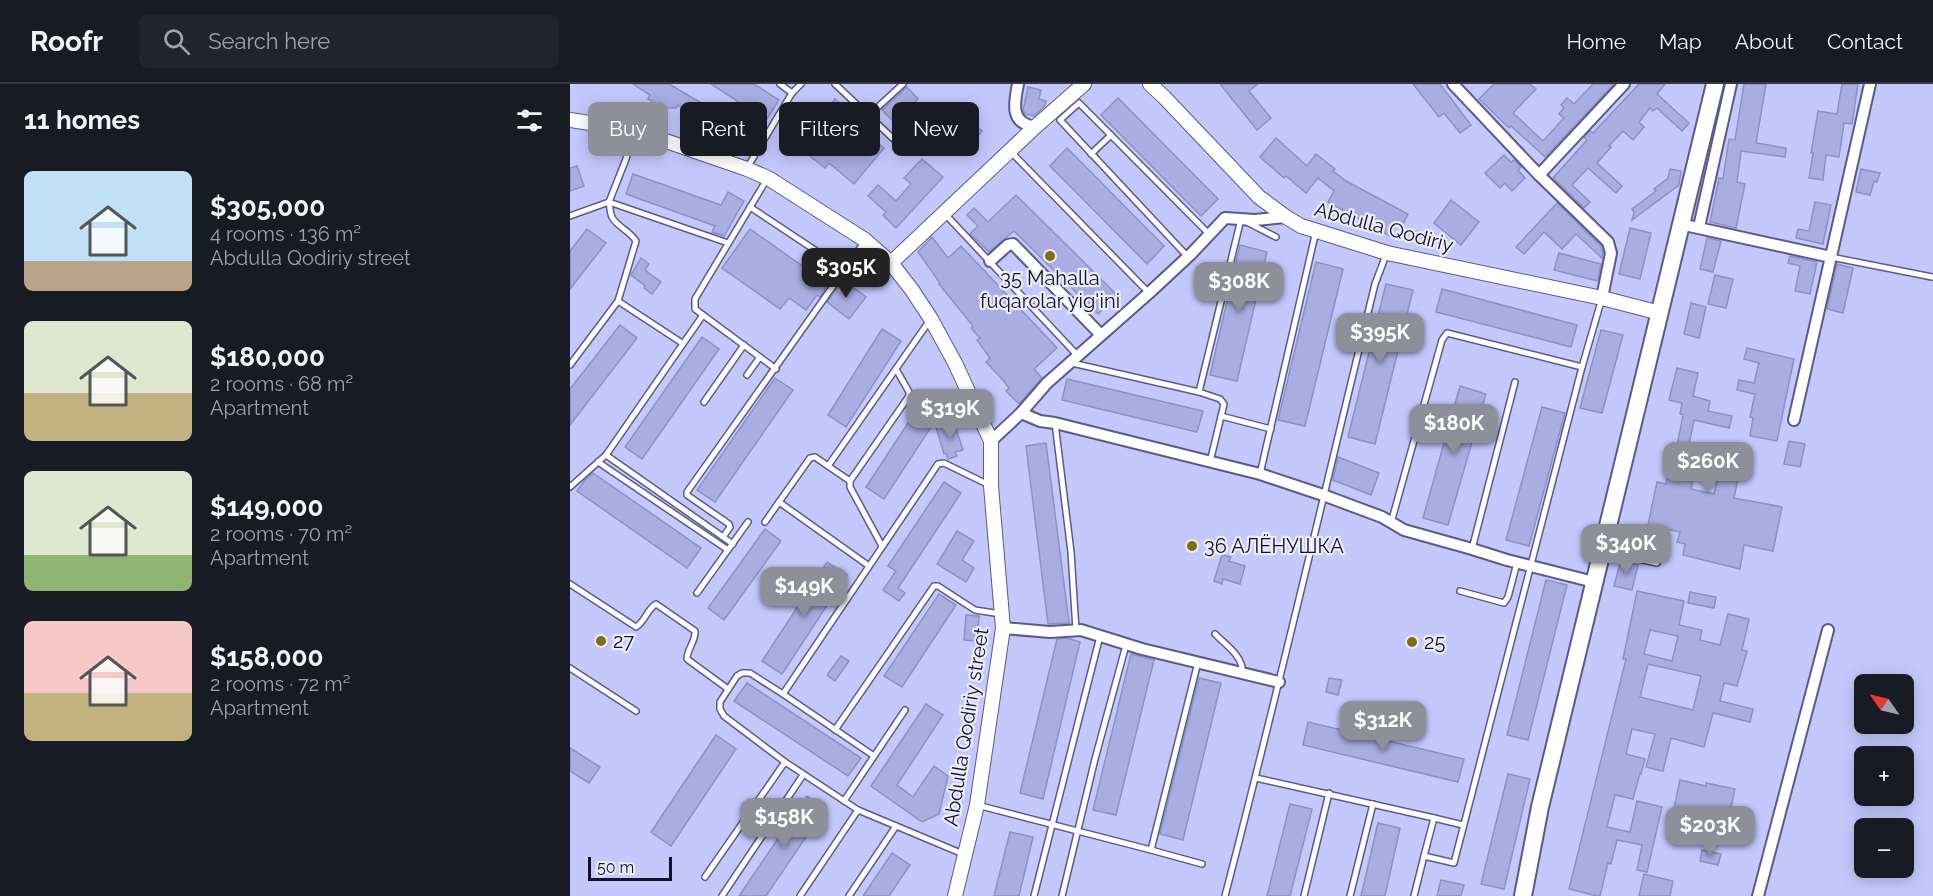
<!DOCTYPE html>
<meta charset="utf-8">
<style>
body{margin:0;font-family:Raleway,sans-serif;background:#20242c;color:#f1f3f6;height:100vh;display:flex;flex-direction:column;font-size:22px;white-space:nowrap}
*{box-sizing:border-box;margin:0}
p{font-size:20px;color:#9ea1a6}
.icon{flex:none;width:33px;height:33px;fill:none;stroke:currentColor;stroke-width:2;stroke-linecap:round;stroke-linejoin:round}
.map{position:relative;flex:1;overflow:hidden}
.panel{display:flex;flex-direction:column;background:#171b24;width:570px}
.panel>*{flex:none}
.guide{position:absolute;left:18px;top:18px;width:570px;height:54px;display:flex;gap:12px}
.needle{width:39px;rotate:304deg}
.tools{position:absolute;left:1284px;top:590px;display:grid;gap:12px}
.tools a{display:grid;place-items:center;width:60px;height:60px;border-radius:9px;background:#171b24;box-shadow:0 3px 15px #0003;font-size:30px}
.scale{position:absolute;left:18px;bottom:15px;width:84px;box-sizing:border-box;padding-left:6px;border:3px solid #111224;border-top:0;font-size:16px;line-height:21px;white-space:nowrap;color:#111224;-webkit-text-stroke:4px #ebecfd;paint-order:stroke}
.price{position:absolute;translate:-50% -51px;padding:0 14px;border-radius:12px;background:#8c9099;color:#fff;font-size:20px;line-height:39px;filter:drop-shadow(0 2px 3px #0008)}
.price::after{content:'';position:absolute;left:50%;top:36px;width:18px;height:14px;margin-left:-9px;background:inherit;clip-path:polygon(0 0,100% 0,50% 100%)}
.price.selected{background:#222;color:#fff}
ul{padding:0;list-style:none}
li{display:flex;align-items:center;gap:18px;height:150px;padding:0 24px}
li span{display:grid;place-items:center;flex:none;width:168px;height:120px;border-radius:9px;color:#555}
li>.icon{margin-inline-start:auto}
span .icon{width:72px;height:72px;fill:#fffc;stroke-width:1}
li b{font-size:26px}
h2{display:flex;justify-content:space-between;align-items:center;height:72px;padding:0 24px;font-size:26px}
.chip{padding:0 21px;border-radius:9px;background:#171b24;box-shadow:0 3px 15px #0003;font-size:21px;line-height:54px}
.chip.selected{background:#8c9099;color:#fff}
header{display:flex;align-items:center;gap:36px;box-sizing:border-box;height:84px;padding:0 30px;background:#171b24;border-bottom:2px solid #363941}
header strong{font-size:28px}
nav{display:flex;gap:33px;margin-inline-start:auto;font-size:21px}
.search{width:420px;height:54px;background:#20242c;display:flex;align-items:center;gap:15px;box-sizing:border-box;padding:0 21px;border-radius:9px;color:#9ea1a6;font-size:22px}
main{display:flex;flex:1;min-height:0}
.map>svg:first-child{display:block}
.building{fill:#a9ade1;stroke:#8d90c3;stroke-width:1.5;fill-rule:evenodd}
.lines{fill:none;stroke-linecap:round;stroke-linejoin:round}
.service-casing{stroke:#595b8a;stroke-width:8}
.minor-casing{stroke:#595b8a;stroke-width:14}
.tertiary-casing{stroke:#595b8a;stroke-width:16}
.primary-casing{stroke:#595b8a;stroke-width:20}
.service{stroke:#fff;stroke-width:5}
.minor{stroke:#fff;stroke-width:10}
.tertiary{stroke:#fff;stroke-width:14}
.primary{stroke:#fff;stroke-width:16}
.poi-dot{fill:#7c6f0d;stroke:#ebecfd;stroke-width:2}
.labels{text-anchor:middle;stroke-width:4.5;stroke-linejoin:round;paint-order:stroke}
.street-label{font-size:20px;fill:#111224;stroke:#ebecfd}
.poi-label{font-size:20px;fill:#111224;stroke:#ebecfd;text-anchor:start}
</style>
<header>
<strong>Roofr</strong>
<div class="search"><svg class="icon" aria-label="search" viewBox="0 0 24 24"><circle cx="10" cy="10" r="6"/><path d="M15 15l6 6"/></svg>Search here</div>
<nav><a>Home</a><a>Map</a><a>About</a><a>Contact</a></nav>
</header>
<main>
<section class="panel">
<h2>11 homes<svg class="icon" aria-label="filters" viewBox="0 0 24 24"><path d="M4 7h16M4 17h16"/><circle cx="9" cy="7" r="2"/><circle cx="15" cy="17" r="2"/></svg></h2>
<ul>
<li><span style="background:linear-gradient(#bfe0f5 75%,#b9a48a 0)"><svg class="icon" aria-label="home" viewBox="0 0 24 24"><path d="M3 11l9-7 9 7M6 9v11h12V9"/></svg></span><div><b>$305,000</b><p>4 rooms · 136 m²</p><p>Abdulla Qodiriy street</p></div></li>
<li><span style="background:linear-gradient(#dfe7d0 60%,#c2b280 0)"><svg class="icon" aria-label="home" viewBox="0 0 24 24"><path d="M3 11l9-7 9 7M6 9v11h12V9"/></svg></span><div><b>$180,000</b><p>2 rooms · 68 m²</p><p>Apartment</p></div></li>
<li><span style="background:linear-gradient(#dfe7d0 70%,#8fb573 0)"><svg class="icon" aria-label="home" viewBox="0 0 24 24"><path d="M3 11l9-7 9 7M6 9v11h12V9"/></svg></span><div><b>$149,000</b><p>2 rooms · 70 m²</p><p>Apartment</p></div></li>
<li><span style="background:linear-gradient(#f6c9c9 60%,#c2b280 0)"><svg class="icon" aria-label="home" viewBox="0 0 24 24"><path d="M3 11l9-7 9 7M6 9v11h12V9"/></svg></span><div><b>$158,000</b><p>2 rooms · 72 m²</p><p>Apartment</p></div></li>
</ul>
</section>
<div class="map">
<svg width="1363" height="812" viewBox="0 0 1363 812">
<rect width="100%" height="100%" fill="#c4c8fd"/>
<g class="building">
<polygon points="63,0 99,0 140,24 133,36 108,21 106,24 98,24 96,26 78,15 80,11"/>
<polygon points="141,0 184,0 209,16 193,41 181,34 171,50 158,42 172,20"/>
<polygon points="650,0 688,0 679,7 701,34 687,46"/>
<polygon points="843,0 870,0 901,41 890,49 874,29 869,33"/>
<polygon points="924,0 960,0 966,5 943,29 973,57 994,34 989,30 994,24 991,21 997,14 1004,20 1023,0 1044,0 975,73 941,42 939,44 909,15"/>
<polygon points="1069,0 1095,0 1087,10 1119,39 1112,47 1087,24 1083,27 1080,24 1069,38 1074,43 1063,56 1053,47 1039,62 1041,63 1027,79 1052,102 1046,109 1018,84 1002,101 1020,118 1014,124 983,94 1017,56 1014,53 1020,47 1023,49"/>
<polygon points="1174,0 1196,0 1186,59 1216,64 1215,73 1171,67 1167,98 1175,100 1166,144 1140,138 1149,94 1153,95 1159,55 1165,56"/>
<polygon points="1272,0 1288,0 1282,40 1274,39 1269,73 1256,71 1253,96 1239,94 1243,69 1241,69 1248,27 1267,30"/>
<polygon points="337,3 348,15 325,39 312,26"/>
<polygon points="458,3 471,6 469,15 476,17 474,23 464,32 455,30 453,26"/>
<polygon points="548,14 648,115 631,132 531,31"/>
<polygon points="265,15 293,38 289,42 314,64 284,100 259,79 255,84 227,62 232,56 213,40 230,20 249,35"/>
<polygon points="393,31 412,47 400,62 380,46"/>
<polygon points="706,54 737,82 746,70 765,85 763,87 776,97 838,130 833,140 828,137 820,152 758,118 764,107 748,94 736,109 716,92 714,94 690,73"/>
<polygon points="497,64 594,162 577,180 480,82"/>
<polygon points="934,71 941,78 944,76 951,83 948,86 955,94 942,107 935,99 930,104 915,89"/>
<polygon points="352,75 373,93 326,144 313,131 316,128 298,112 308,101 326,117 341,100 334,94"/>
<polygon points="7,82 14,102 0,107 0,84"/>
<polygon points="1100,85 1111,87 1109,101 1062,136 1064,128 1062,125 1086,107 1084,105 1098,94"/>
<polygon points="1291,85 1310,89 1307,98 1304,97 1300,111 1286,108"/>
<polygon points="63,90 151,121 158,108 174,117 154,152 142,148 145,142 56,110"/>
<polygon points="446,111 547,211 528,230 444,147 419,168 400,150 408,142 397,131 404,124 418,138"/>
<polygon points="881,116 909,138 891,161 864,139"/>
<polygon points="1245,118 1261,121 1253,160 1226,154 1228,145 1239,147"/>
<polygon points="987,119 1031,162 1033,169 1032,174 1006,150 992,165 974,148 954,170 946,163"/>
<polygon points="1060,144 1081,149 1070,195 1049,190"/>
<polygon points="17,145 36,159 0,205 0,167"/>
<polygon points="180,145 258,200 250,213 247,211 236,226 219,214 210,225 152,184"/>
<polygon points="362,153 378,174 391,162 487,264 464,285 472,294 449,320 436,307 439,304 433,296 416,278 420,274 407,256 410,254 401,244 403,242 369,200 370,199 348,168"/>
<polygon points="1137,154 1151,157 1143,188 1130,185"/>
<polygon points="670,161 697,168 667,297 640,291"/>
<polygon points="989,169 1031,180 1028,197 984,186"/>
<polygon points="1220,172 1247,178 1240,210 1225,207 1230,182 1218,179"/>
<polygon points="71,174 79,180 75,186 91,198 82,210 74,204 75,202 61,191"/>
<polygon points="746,178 773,185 735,342 708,336"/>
<polygon points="1267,180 1283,184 1273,229 1257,225"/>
<polygon points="1145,191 1163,195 1156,224 1138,220"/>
<polygon points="273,196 296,213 279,235 257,218"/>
<polygon points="816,200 843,206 805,360 778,353"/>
<polygon points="872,205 1007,241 1001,263 866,228"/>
<polygon points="1121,219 1136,223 1129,254 1114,250"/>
<polygon points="50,241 67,254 0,341 0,305"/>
<polygon points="312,245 331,257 276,343 258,331"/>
<polygon points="1031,246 1053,251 1032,329 1010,324"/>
<polygon points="132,253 149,265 72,375 55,363"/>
<polygon points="1177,264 1224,275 1207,357 1180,352 1183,334 1180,333 1185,310 1167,306 1169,296 1184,299 1189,279 1174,275"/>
<path d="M1107 284 1128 289 1123 312 1140 317 1138 327 1162 332 1159 344 1124 336 1118 365 1145 371 1144 375 1171 381 1164 414 1212 423 1203 467 1174 461 1170 485 1113 471 1115 460 1107 458 1110 448 1078 441 1087 398 1096 400 1104 362H1107L1113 331 1110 330 1112 319 1099 316ZM1126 382 1149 387 1144 410 1121 405Z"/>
<polygon points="205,294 223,306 145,418 127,406"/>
<polygon points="497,295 633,327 627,348 492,316"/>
<polygon points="890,302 916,310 878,441 853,434"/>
<polygon points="359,307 373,316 365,328 369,331 314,415 296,403"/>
<polygon points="972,323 995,329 959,462 936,456"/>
<polygon points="384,338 393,366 385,368 387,372 378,375 376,369 374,370 366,343"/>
<polygon points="1219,357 1235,360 1230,383 1214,380"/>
<polygon points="476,359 499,539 478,540 456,362"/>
<polygon points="768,373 809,389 801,411 763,396"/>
<polygon points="23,389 131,464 117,484 7,407 15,396"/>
<polygon points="374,398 391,409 328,504 335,509 329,517 313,506 326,487 318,482"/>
<polygon points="195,445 211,457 154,536 138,524"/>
<polygon points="387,447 404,457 392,476 404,484 396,498 367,480"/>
<polygon points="652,471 661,473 659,477 675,482 670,500 653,495 652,500 644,497"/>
<polygon points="1051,476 1068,481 1062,506 1044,502"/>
<polygon points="257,478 277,491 212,590 192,577"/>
<polygon points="976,496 997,501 958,656 937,651"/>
<path d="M1067 507 1114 517 1109 541 1132 546 1130 556 1150 561 1158 530 1179 535 1172 566 1177 567 1167 602 1154 599 1150 617 1183 625 1180 638 1143 629 1134 663 1101 654 1093 687 1076 683 1085 650 1062 645 1056 670 1075 675 1071 690 1070 689 1063 715 1045 711 1037 743 1060 748 1067 717 1092 723 1077 788 1067 786 1072 761 1047 756 1041 780 1038 779 1030 812H1027L999 805 1056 575H1053ZM1080 546 1108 552 1102 577 1074 570ZM1078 580 1131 592 1123 626 1070 613Z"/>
<polygon points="1120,508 1146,513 1144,524 1118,519"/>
<polygon points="369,510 386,521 332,603 314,592"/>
<polygon points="396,531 409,532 407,557 394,556"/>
<polygon points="497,554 510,558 473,715 450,709 487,555"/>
<polygon points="561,570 584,576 546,731 523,726"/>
<polygon points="271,572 279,577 265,597 257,591"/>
<polygon points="629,594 651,599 613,756 590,750"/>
<polygon points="759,594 772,596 768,611 756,608"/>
<polygon points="177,599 291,674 278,692 164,617"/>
<polygon points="356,620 373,631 327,701 343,713 364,682 378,692 369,730 352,738 301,702"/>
<polygon points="738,638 894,675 888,698 733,661"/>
<polygon points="146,651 166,665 101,762 81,748"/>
<polygon points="0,664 30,683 19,699 0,687"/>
<polygon points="938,690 960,695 934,805 911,800"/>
<polygon points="1110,696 1136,702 1136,699 1165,705 1158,738 1129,732 1129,730 1104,724"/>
<polygon points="237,712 255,725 196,812 169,812"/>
<polygon points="720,720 742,725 720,812 697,812"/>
<polygon points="808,739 830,744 815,812 791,812"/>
<polygon points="440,748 463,753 449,812 424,812"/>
<polygon points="1132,766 1151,770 1148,781 1130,777"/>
<polygon points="322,769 340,781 319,812 293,812"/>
<polygon points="1074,790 1103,797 1100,812 1069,812"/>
<polygon points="871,796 894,801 891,812 867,812"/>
</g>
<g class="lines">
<defs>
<g id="service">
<polyline points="265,0 331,62 336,65 378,26"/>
<polyline points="222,9 231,0"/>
<polyline points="298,32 333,0"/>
<polyline points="440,67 579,209"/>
<polyline points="521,70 541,51"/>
<polyline points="177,84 222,9 210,0"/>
<polyline points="180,123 275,186"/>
<polyline points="376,131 508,272"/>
<polyline points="0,132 39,118 56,75 64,46"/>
<polyline points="618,173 490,36 509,19 639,150"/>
<polyline points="1261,173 1362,193"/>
<path d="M48 217 66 157C60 147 46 142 42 133 40 129 40 123 39 118L158 159"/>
<polyline points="133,231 125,225 125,215 197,95"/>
<polyline points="502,279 629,308 671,135 706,153"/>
<polyline points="0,281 48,217 112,259"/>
<polyline points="177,291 190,273"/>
<polyline points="629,308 650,315 654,320 640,378"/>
<polyline points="134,318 174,261"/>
<polyline points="651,332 701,345"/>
<polyline points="485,339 501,468 506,546"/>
<polyline points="28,378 158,466"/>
<polyline points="258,382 280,397"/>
<polyline points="690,390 746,147"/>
<polyline points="0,403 36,371"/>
<polyline points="209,418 299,482"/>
<polyline points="195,438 240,374 245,373 258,382 360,236"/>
<polyline points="821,439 872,256 877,249 1012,283"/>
<polyline points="153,453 160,443 159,440 117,411 117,408 295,157"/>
<polyline points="163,460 36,371 133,231 206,285"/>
<polyline points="312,462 280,403 280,397 339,312 339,308 326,285"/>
<polyline points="902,465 945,298"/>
<polyline points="1036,468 1087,479"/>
<path d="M0 500 66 543C75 538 77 525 86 520L125 547C126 557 117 565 117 575L158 605"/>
<polyline points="890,507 934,519 938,513 947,479"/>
<polyline points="127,509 178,438"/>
<path d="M645 550C655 560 675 574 672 589"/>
<polyline points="0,584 66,627"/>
<polyline points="213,610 304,672"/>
<polyline points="265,646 364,502 368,502 405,526 431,530"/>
<polyline points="686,694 864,734 854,772 884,779 1012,283 1032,214"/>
<polyline points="274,717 335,626"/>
<polyline points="407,721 581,766 628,578"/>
<polyline points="864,734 893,741"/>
<polyline points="581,766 632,780"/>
<polyline points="393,770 288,726 215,678 154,632 150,625 150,618 167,592 172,589 180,589 213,610 368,380 374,379 419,401"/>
<polyline points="135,793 215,678"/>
<polyline points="152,812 233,691"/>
<polyline points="230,812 288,726"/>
<polyline points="279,812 326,742"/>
<polyline points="464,812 530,552"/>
<polyline points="492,812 525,675 556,561"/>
<path d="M655 812C708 609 755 404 805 200L816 171"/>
<polyline points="734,812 759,709"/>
<polyline points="780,812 803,720"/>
<polyline points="844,812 854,772"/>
</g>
<g id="minor">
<path d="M448 0C444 20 440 39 465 43"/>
<polyline points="883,0 969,91 1038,158 1041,169 1032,214"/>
<polyline points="969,91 1054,0"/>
<polyline points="1110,140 1261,173"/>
<polyline points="1129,143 1161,0"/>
<polyline points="420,177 438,161 443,160 531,251"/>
<polyline points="451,329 477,299 579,209 622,169 655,134 685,136 716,133"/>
<polyline points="1224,336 1300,0"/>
<polyline points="421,357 451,329 470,337 485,339 690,390 753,411 812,433 834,446 902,465 937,476 1024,498"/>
<polyline points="433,544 480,548 511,546 572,565 709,598"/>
<polyline points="1188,812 1258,546"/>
</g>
<g id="tertiary">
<polyline points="580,0 594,13 689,113 716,133 731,142 817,169 1032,214 1090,229"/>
<polyline points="0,36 64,46 177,85 198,94 295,156 321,179 342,206 361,235 385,279 421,357 421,402 433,544 407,721 385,812"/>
<polyline points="321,179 465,43 514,0"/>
</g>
<polyline id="primary" points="953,812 970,723 1145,0"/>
</defs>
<use href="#service" class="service-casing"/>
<use href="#minor" class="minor-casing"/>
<use href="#tertiary" class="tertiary-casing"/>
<use href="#primary" class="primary-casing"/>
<use href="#service" class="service"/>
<use href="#minor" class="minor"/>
<use href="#tertiary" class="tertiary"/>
<use href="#primary" class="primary"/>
</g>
<g class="poi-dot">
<circle cx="480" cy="172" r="6"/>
<circle cx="622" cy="462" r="6"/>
<circle cx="31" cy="557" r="6"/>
<circle cx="842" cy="558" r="6"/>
</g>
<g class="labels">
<g class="street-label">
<text transform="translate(814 143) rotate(15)" y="7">Abdulla Qodiriy</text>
<text transform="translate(396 643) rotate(-81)" y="7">Abdulla Qodiriy street</text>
</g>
<g class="poi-label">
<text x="480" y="201" text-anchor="middle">35 Mahalla<tspan x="480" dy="23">fuqarolar yig'ini</tspan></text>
<text x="634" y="469">36 АЛЁНУШКА</text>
<text x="43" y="564">27</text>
<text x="854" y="565">25</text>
</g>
</g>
</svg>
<div class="tools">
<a><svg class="needle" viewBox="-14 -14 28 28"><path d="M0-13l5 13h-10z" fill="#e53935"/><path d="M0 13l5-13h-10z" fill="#9ea1a6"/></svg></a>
<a>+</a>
<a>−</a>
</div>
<div class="scale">50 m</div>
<b class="price selected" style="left:276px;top:215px">$305K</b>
<b class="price" style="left:669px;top:229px">$308K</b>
<b class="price" style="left:810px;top:280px">$395K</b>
<b class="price" style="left:380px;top:356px">$319K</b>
<b class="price" style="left:884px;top:371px">$180K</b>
<b class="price" style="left:1138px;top:409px">$260K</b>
<b class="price" style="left:1056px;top:491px">$340K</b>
<b class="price" style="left:234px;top:534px">$149K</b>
<b class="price" style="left:813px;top:668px">$312K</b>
<b class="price" style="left:214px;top:765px">$158K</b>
<b class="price" style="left:1140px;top:773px">$203K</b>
<div class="guide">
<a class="chip selected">Buy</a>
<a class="chip">Rent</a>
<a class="chip">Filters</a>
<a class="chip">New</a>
</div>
</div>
</main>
